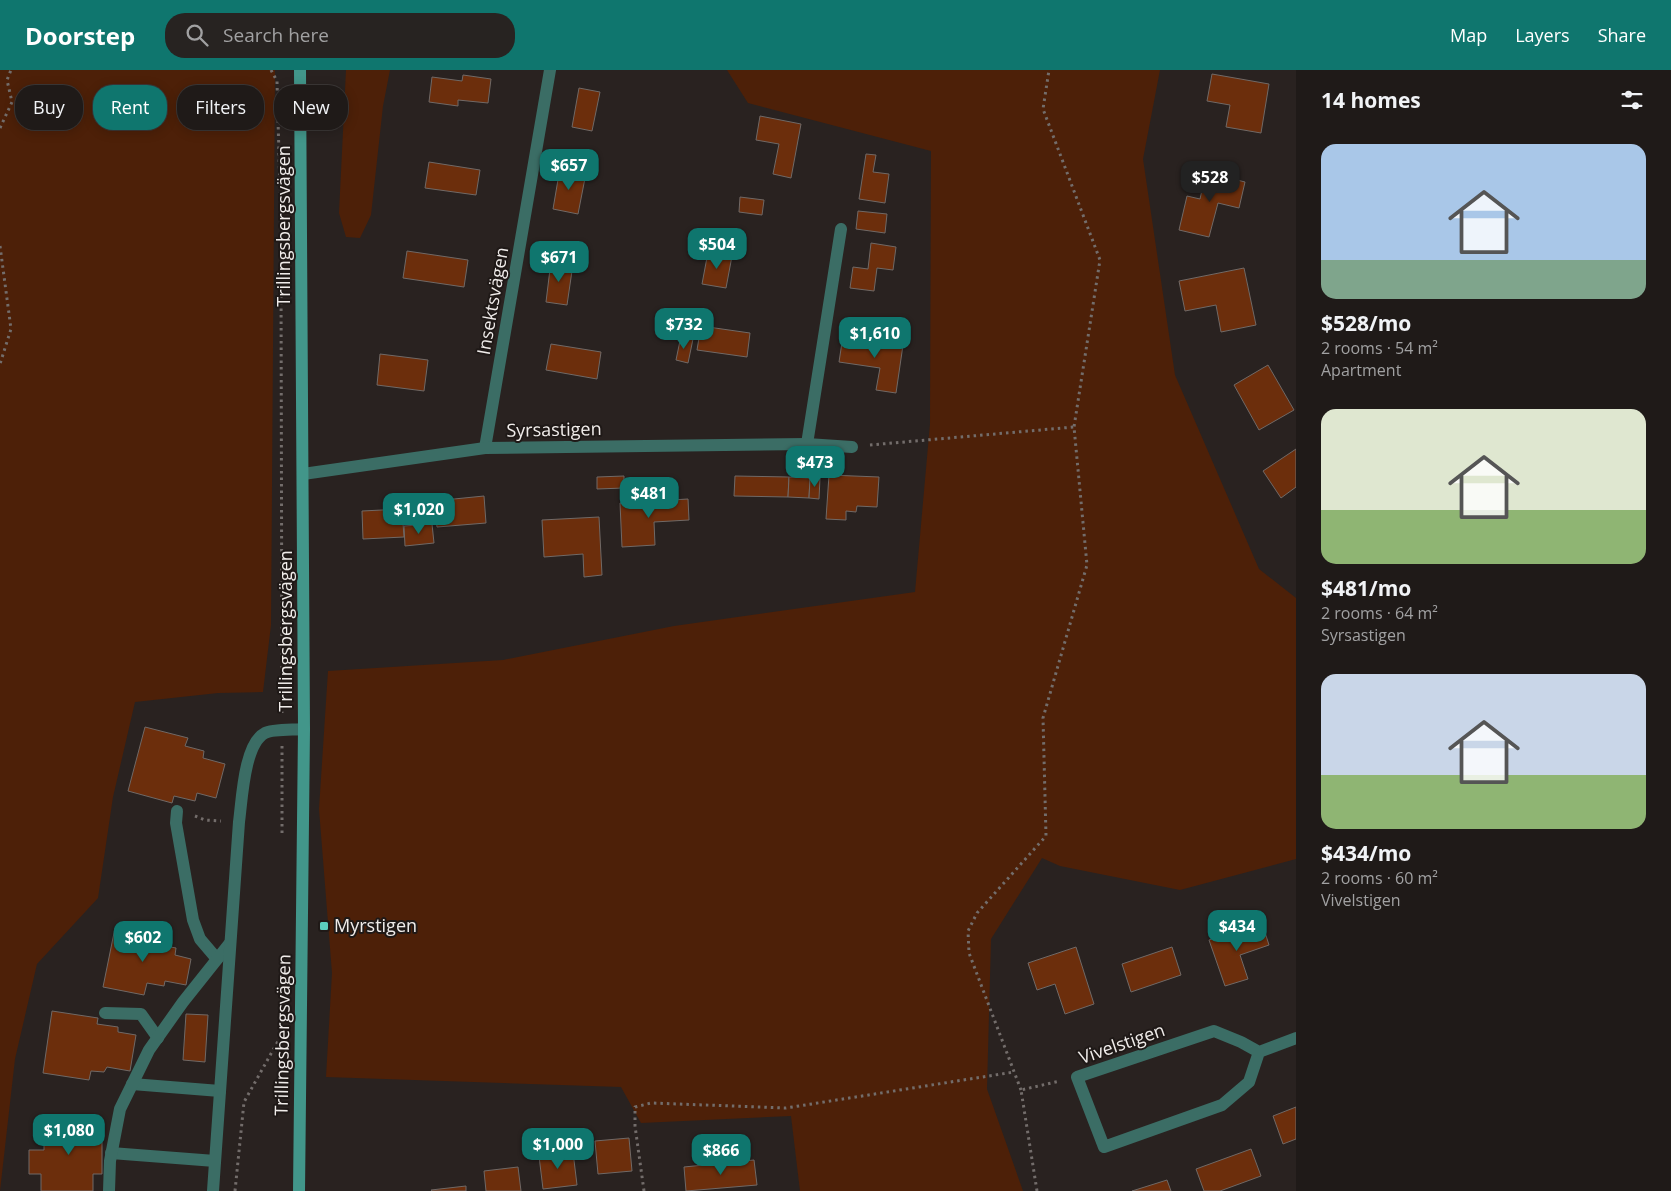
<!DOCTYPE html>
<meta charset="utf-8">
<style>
body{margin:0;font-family:"Open Sans",sans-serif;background:#272321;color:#f1f3f6;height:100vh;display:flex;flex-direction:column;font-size:19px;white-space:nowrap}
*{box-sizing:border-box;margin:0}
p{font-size:16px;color:#a1a1a2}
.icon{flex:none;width:28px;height:28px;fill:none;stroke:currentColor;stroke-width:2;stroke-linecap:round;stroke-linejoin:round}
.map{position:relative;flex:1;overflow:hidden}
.drawer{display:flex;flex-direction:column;background:#1f1a18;width:375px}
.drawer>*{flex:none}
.hud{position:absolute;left:15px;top:15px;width:475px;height:45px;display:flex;gap:10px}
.price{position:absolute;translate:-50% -42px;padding:0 11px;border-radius:10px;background:#0f766e;color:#fff;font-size:16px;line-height:32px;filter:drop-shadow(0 1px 2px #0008)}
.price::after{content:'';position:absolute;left:50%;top:30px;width:15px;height:11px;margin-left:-8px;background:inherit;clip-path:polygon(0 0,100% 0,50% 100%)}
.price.on{background:#222;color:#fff}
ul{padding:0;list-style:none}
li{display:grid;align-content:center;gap:10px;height:265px;padding:0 25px}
li span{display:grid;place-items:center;height:155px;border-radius:15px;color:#555}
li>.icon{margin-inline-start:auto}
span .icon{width:90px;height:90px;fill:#fffc;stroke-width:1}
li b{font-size:21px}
h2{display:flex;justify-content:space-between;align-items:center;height:60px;padding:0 25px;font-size:21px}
.tag{padding:0 18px;border-radius:20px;background:#1f1a18;box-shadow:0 2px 12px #0003,0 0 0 1px #3c3837;font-size:18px;line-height:45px}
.tag.on{background:#0f766e;color:#fff}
header{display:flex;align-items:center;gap:30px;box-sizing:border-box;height:70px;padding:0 25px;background:#0f766e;color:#fff}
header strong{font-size:24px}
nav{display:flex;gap:28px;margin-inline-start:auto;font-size:18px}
.search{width:350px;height:45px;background:#272321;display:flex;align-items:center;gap:12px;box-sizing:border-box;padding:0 18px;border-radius:20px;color:#a1a1a2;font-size:19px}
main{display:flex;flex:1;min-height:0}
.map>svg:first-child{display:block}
.green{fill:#4d2008}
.building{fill:#6c2e0c;stroke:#706966}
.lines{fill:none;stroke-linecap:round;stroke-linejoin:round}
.path{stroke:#736d6b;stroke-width:3;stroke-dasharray:2.5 4;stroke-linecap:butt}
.lane{stroke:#3b6d65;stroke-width:12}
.street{stroke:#3b6d65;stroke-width:12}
.secondary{stroke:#42968a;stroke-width:12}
.poi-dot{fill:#5acebe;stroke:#1f1917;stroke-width:2}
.labels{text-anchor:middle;stroke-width:4;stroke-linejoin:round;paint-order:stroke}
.street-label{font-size:18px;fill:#f0ecea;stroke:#1f1917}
.poi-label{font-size:18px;fill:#f0ecea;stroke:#1f1917;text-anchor:start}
</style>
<header>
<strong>Doorstep</strong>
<div class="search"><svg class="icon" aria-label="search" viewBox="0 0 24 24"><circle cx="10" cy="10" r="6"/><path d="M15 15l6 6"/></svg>Search here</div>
<nav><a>Map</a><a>Layers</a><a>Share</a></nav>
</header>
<main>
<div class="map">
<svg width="1296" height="1121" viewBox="0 0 1296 1121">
<rect width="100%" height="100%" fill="#292220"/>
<g class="green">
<polygon points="0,0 275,0 271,555 263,622 218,623 135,632 113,727 98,828 37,894 15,989 0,1121"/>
<polygon points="346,0 390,0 383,36 371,145 360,168 346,167 339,143"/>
<polygon points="727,0 1160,0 1143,89 1175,305 1259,499 1296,528 1296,789 1180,820 1060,796 1042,788 991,869 987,1019 1023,1121 800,1121 791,1046 641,1053 621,1017 326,1007 332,903 319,739 328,601 503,590 674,556 915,522 930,354 931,81 748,33"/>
</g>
<g class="building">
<polygon points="1212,4 1269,14 1261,63 1226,57 1230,35 1207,31"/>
<polygon points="463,5 491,9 488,33 458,30 458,36 429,32 432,7 462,11"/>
<polygon points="579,18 600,22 592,61 572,57"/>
<polygon points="760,46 801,54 791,108 773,104 779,74 756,70"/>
<polygon points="866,84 876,85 873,102 889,104 885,133 859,129"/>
<polygon points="429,92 480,100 476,125 425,118"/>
<polygon points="560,98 586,103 578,144 553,139"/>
<polygon points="1206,102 1245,112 1239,138 1218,133 1209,167 1179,160 1187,126 1200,129"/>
<polygon points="740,127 764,130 762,145 739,142"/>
<polygon points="858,141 887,144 885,163 856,159"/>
<polygon points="559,172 579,175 577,189 557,186"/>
<polygon points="871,173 896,177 893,200 877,198 874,221 850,218 853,197 868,199"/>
<polygon points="407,181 468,190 464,217 403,208"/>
<polygon points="708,182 732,186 726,218 702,214"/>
<polygon points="551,191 573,194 567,235 546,232"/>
<polygon points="1244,198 1256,255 1221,262 1216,235 1185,241 1179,211"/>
<polygon points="701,256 750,263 747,287 697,280"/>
<polygon points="681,266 693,269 688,293 676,290"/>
<polygon points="843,266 903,275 896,323 876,320 880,298 839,292"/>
<polygon points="551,274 601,282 597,309 546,300"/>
<polygon points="380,284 428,290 424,321 377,315"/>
<polygon points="1268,295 1294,340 1259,360 1234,315"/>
<polygon points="1296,379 1296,417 1281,428 1263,401"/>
<polygon points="829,405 879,407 877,437 857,436 856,442 846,441 846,450 826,449"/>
<polygon points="624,406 624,418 597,419 597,407"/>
<polygon points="735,406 789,407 788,427 734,426"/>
<polygon points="789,407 810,408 809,428 788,427"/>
<polygon points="810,408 820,408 819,429 809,428"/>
<polygon points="484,426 486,453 437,457 434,431"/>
<polygon points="688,429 689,450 654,452 655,475 622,477 620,433"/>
<polygon points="402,439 404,467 363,469 362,441"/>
<polygon points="599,447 602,505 584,507 583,484 544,487 542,450"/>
<polygon points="432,454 434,473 405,476 404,456"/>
<polygon points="145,657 188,668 185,676 204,681 203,688 225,694 216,728 197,723 195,731 174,726 172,733 128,721"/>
<polygon points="1262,853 1269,875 1240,885 1248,909 1225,916 1209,870"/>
<polygon points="115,858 156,866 155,874 176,878 175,885 191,889 186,915 165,911 164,916 147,913 144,925 103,917"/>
<polygon points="1076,877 1094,934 1065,944 1055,914 1037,920 1028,893"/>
<polygon points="1172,877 1181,905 1131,922 1122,894"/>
<polygon points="52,941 98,948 97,954 118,957 118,962 136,965 130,1001 107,997 104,1002 91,1001 89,1010 43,1003"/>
<polygon points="186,944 208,945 205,992 183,990"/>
<polygon points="1296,1037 1296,1069 1283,1074 1273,1046"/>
<polygon points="58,1045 95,1045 95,1066 102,1066 102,1104 93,1104 93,1121 41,1121 41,1104 29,1104 29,1080 44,1080 44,1066 58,1066"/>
<polygon points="629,1068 632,1101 598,1104 595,1071"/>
<polygon points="1251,1079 1261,1106 1220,1121 1204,1121 1196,1099"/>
<polygon points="573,1082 577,1115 543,1119 539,1086"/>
<polygon points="754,1090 757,1115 686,1121 684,1097"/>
<polygon points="518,1097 521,1121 486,1121 484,1101"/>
<polygon points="1167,1110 1171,1121 1132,1121"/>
<polygon points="466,1116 466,1121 432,1121 431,1120"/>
</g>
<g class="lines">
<g class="path">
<polyline points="271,0 277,11 280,123"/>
<polyline points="0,58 12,32 7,10 11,0"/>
<polyline points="0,176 11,259 0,294"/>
<polyline points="281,206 282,643"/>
<polyline points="870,375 1074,357"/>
<polyline points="282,676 282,763"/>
<polyline points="195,746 205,750 221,751"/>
<polyline points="1021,1020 969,883 968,861 977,843 1046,766 1043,648 1087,495 1074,357 1100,190 1043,39 1049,0"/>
<polyline points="235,1121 244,1032 282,964"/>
<polyline points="644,1121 635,1056 635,1037 651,1033 786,1038 1014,1002"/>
<polyline points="1037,1121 1021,1020 1060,1011"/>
</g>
<g class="lane">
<polyline points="177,741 176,753 193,850 200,869 217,889"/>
<polyline points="105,943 141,944 158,968"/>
<polyline points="132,1014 220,1021"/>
<polyline points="111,1083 215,1091"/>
<polyline points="109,1121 110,1091 120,1039 149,980 183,932 230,873"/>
<path d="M213 1121 239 752C242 730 244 674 265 663 272 659 294 660 304 659"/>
</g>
<g class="street">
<polyline points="807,374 841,159"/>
<polyline points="485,378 550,0"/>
<polyline points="303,404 485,378 807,374 852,377"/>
<polyline points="1259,982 1249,1012 1222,1035 1104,1077 1077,1007 1214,961 1241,972 1259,982 1296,968"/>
</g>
<polyline class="secondary" points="299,1121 304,659 300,0"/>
</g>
<rect class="poi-dot" x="319" y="851" width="10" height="10" rx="2.5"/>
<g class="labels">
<g class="street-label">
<text transform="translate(284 156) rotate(-90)" y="6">Trillingsbergsvägen</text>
<text transform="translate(493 231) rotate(-80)" y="6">Insektsvägen</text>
<text transform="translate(554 360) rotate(-1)" y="6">Syrsastigen</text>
<text transform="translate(286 561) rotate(-90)" y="6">Trillingsbergsvägen</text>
<text transform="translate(283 965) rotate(-89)" y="6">Trillingsbergsvägen</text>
<text transform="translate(1122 974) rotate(-19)" y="6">Vivelstigen</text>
</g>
<g class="poi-label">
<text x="334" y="862">Myrstigen</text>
</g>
</g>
</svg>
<b class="price" style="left:569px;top:121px">$657</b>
<b class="price on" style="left:1210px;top:133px">$528</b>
<b class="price" style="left:717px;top:200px">$504</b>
<b class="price" style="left:559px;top:213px">$671</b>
<b class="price" style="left:684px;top:280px">$732</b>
<b class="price" style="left:875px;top:289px">$1,610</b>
<b class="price" style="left:815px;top:418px">$473</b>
<b class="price" style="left:649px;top:449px">$481</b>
<b class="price" style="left:419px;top:465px">$1,020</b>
<b class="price" style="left:1237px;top:882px">$434</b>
<b class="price" style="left:143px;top:893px">$602</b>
<b class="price" style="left:69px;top:1086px">$1,080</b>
<b class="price" style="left:558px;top:1100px">$1,000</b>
<b class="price" style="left:721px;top:1106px">$866</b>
<div class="hud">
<a class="tag">Buy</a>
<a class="tag on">Rent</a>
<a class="tag">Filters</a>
<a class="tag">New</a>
</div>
</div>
<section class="drawer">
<h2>14 homes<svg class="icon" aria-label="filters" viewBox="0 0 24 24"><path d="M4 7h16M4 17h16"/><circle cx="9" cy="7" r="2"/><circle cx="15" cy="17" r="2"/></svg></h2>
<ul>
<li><span style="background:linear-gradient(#a9c7e8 75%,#7fa58c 0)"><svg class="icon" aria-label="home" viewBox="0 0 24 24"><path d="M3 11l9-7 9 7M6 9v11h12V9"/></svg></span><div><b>$528/mo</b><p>2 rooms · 54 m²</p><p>Apartment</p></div></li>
<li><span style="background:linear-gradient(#dfe7d0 65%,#8fb573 0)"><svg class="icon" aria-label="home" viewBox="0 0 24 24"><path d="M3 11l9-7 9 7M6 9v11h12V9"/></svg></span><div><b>$481/mo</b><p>2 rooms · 64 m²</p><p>Syrsastigen</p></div></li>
<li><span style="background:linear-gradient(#c9d6e8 65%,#8fb573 0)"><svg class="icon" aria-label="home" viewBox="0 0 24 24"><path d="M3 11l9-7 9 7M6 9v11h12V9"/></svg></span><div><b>$434/mo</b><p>2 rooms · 60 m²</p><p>Vivelstigen</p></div></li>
</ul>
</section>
</main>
